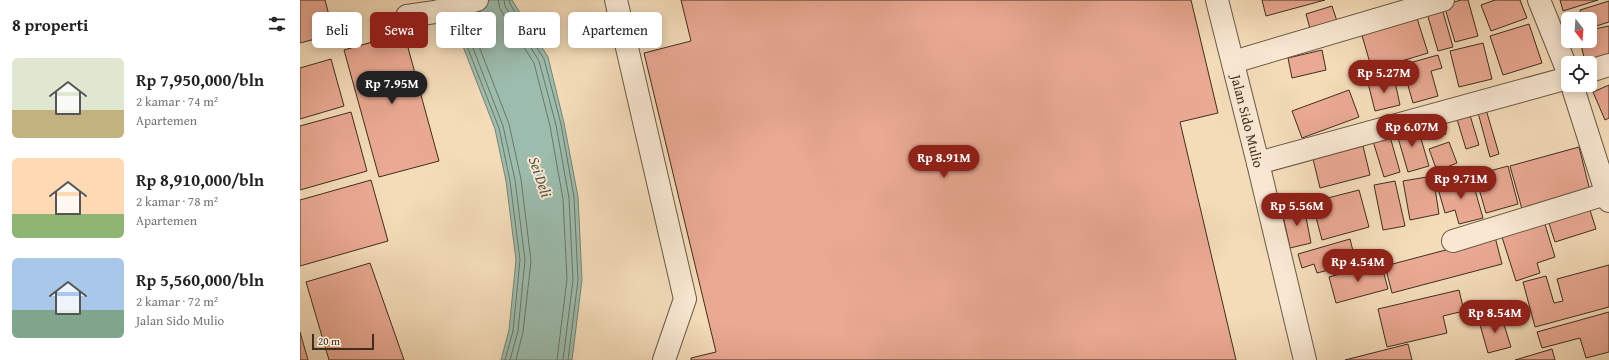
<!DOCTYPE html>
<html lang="id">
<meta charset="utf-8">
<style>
body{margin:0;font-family:"Gentium Book Plus",serif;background:#f2f2f2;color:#222;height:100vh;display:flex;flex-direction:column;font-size:15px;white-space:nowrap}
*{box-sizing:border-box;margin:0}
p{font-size:13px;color:#767676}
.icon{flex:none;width:22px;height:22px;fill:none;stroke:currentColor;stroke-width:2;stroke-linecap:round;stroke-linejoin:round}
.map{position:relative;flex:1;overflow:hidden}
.drawer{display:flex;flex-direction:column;background:#fff;width:300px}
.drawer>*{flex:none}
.top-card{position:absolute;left:12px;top:12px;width:380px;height:36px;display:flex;gap:8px}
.needle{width:26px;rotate:163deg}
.controls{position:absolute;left:1261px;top:12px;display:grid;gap:8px}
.controls a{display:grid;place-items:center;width:36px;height:36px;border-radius:6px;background:#fff;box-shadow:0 2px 10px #0003;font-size:20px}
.scale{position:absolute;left:12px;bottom:10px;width:62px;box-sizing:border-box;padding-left:4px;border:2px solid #3f2e20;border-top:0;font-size:11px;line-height:14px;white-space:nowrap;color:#3f2e20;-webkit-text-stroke:3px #f8e8d2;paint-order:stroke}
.price{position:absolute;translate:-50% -34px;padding:0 9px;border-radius:14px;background:#8f2418;color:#fff;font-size:13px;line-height:26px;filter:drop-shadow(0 1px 2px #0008)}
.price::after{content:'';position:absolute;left:50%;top:24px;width:12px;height:9px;margin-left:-6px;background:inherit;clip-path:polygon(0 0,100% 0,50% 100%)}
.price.current{background:#222;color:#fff}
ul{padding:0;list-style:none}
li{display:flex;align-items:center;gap:12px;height:100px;padding:0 12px}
li span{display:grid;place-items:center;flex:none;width:112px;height:80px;border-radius:6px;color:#555}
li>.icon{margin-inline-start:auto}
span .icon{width:48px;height:48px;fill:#fffc;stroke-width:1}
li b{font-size:17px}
h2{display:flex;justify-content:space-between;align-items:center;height:48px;padding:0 12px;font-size:17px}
.chip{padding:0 14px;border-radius:6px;background:#fff;box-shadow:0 2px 10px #0003;font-size:14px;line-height:36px}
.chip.current{background:#8f2418;color:#fff}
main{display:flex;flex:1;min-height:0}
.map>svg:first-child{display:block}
.water{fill:#9cbcad;stroke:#778375}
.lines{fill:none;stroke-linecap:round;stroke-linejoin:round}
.shore{stroke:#6e7566;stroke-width:1}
.building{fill:#eaa993;stroke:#3f2e20}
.minor-casing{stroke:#6c5a46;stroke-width:24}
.minor{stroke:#f8e8d2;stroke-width:22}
.labels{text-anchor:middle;stroke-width:4;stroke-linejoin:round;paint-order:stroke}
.street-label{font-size:14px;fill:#3f2e20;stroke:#f8e8d2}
.water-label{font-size:15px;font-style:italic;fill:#565243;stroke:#f8e8d2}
</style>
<main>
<section class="drawer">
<h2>8 properti<svg class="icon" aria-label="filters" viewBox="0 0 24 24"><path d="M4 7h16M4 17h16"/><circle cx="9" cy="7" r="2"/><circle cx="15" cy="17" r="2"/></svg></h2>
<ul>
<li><span style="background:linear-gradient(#dfe7d0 65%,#c2b280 0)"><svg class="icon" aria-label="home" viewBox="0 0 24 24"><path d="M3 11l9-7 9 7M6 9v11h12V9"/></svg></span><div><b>Rp 7,950,000/bln</b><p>2 kamar · 74 m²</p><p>Apartemen</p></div></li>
<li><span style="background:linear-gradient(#ffd9b3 70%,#8fb573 0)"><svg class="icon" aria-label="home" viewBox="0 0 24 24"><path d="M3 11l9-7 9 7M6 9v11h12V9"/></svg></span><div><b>Rp 8,910,000/bln</b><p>2 kamar · 78 m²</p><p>Apartemen</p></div></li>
<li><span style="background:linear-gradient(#a9c7e8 65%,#7fa58c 0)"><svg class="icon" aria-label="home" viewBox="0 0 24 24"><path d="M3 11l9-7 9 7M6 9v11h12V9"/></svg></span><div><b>Rp 5,560,000/bln</b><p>2 kamar · 72 m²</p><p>Jalan Sido Mulio</p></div></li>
</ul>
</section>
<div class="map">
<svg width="1309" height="360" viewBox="0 0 1309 360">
<rect width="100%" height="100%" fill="#f4dcb9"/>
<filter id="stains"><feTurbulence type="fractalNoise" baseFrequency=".005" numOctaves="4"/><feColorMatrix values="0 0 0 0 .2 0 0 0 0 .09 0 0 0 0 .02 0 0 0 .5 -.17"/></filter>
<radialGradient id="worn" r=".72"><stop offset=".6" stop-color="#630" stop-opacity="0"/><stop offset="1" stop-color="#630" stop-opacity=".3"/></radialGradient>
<polygon class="water" points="145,0 212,0 248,57 264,123 278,197 282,280 272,360 201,360 209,330 216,260 206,181 195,129"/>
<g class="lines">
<g class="shore">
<polyline points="198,0 200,9 234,63 250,126 263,199 267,279 257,360"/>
<polyline points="204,0 205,6 239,61 256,125 269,198 273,280 263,360"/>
<polyline points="209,0 210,4 244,59 261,124 274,197 278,280 268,360"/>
<polyline points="167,15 209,124 221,179 231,261 223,332 216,360"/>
<polyline points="161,17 203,126 215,180 225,260 218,331 210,360"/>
<polyline points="156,18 199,128 210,181 220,260 213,331 205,360"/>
</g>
</g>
<g class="building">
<polygon points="0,0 25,0 34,34 0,43"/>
<polygon points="381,0 891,0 918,113 880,122 936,360 391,360 391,358 416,352 344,53 391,41"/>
<polygon points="962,0 1025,0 966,16"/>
<polygon points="1161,0 1168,0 1178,36 1155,42 1144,5"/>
<polygon points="1195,0 1220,0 1227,18 1191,31 1181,5"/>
<polygon points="1260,0 1298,0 1263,11"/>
<polygon points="1309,1 1309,22 1290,28 1290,19 1282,19 1280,10"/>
<polygon points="1141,5 1153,47 1138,51 1126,10"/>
<polygon points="1032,6 1038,24 1011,32 1006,14"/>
<polygon points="1116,15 1128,53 1072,70 1061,32"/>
<polygon points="1229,24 1242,63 1203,75 1190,36"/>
<polygon points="1309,26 1309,55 1285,61 1280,41 1290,41 1290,30"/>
<polygon points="104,33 139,161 79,177 44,50"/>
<polygon points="1183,43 1192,79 1159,87 1150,51"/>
<polygon points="1022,50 1026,70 992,78 988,58"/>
<polygon points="1138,55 1142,68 1131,71 1138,96 1113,103 1102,65"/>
<polygon points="31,59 44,106 0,119 0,68"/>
<polygon points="1094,77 1100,105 1075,111 1068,83"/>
<polygon points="1309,85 1309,118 1305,120 1293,92"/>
<polygon points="1049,90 1059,117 1002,138 992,111"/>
<polygon points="1185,106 1199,154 1190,157 1177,109"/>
<polygon points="51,112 67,171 0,190 0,126"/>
<polygon points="1169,112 1179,145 1166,149 1156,116"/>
<polygon points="1141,117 1146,134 1129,140 1123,122"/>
<polygon points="1117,125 1129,166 1108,172 1096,131"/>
<polygon points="1089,133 1100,172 1084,177 1072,138"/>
<polygon points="1149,142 1157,163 1137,171 1129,149"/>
<polygon points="1063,146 1070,175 1020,188 1013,159"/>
<polygon points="1279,147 1290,191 1222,209 1210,166"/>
<polygon points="1208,166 1218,204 1186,213 1175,175"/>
<polygon points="1133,176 1139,214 1110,220 1103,181"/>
<polygon points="1171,176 1183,218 1159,224 1155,210 1145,213 1137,185"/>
<polygon points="71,180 88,241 0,266 0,200"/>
<polygon points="1095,181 1105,226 1083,230 1074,185"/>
<polygon points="1059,190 1069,227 1022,240 1012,202"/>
<polygon points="1287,201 1296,229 1255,242 1246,214"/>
<polygon points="1004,207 1011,243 990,248 982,211"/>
<polygon points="1244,221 1255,257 1237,263 1240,273 1216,281 1201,234"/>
<polygon points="1195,237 1202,264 1092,293 1085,266"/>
<polygon points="1050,239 1056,263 1017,273 1014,264 1002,268 998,254"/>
<polygon points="70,263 104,360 29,360 6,282"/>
<polygon points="1081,263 1088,289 1036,303 1029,277"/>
<polygon points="1309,265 1309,307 1235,327 1223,282 1246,276 1254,303 1263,301 1257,279"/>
<polygon points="1159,290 1164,311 1143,316 1147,333 1087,347 1078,309"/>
<polygon points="1309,312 1309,352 1286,358 1280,338 1242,348 1237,332"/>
<polygon points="1201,315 1211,347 1188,353 1179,321"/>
<polygon points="0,332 8,360 0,360"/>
<polygon points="1108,344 1112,360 1045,360"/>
<polygon points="1252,349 1255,360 1215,360"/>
</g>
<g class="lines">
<defs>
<g id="minor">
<polyline points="316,0 385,299 364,360"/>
<path id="s1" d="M917 0 958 163 1005 360"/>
<polyline points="1239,0 1268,72"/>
<polyline points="107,16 135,12 177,0"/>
<polyline points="933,62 1143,0"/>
<polyline points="1290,71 1309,65"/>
<polyline points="1272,85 1309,201"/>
<polyline points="958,163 1268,78"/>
<polyline points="1153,241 1309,193"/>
</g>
</defs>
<use href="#minor" class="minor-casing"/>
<use href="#minor" class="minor"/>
</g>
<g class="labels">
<g class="street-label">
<text dy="5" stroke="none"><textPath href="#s1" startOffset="125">Jalan Sido Mulio</textPath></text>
</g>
<g class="water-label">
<text transform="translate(240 177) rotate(71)" y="5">Sei Deli</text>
</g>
</g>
<rect width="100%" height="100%" filter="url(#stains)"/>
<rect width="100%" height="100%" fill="url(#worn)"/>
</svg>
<div class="controls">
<a><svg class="needle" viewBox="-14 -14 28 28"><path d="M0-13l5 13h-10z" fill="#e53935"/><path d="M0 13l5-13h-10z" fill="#767676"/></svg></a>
<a><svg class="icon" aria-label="locate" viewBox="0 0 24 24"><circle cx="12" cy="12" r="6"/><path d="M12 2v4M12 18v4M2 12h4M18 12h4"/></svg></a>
</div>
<div class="scale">20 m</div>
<b class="price" style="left:1084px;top:94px">Rp 5.27M</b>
<b class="price current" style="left:92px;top:105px">Rp 7.95M</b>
<b class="price" style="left:1112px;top:148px">Rp 6.07M</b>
<b class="price" style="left:644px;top:179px">Rp 8.91M</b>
<b class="price" style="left:1161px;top:200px">Rp 9.71M</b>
<b class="price" style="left:997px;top:227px">Rp 5.56M</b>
<b class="price" style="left:1058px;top:283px">Rp 4.54M</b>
<b class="price" style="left:1195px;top:334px">Rp 8.54M</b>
<div class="top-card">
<a class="chip">Beli</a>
<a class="chip current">Sewa</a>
<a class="chip">Filter</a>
<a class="chip">Baru</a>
<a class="chip">Apartemen</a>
</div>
</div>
</main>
